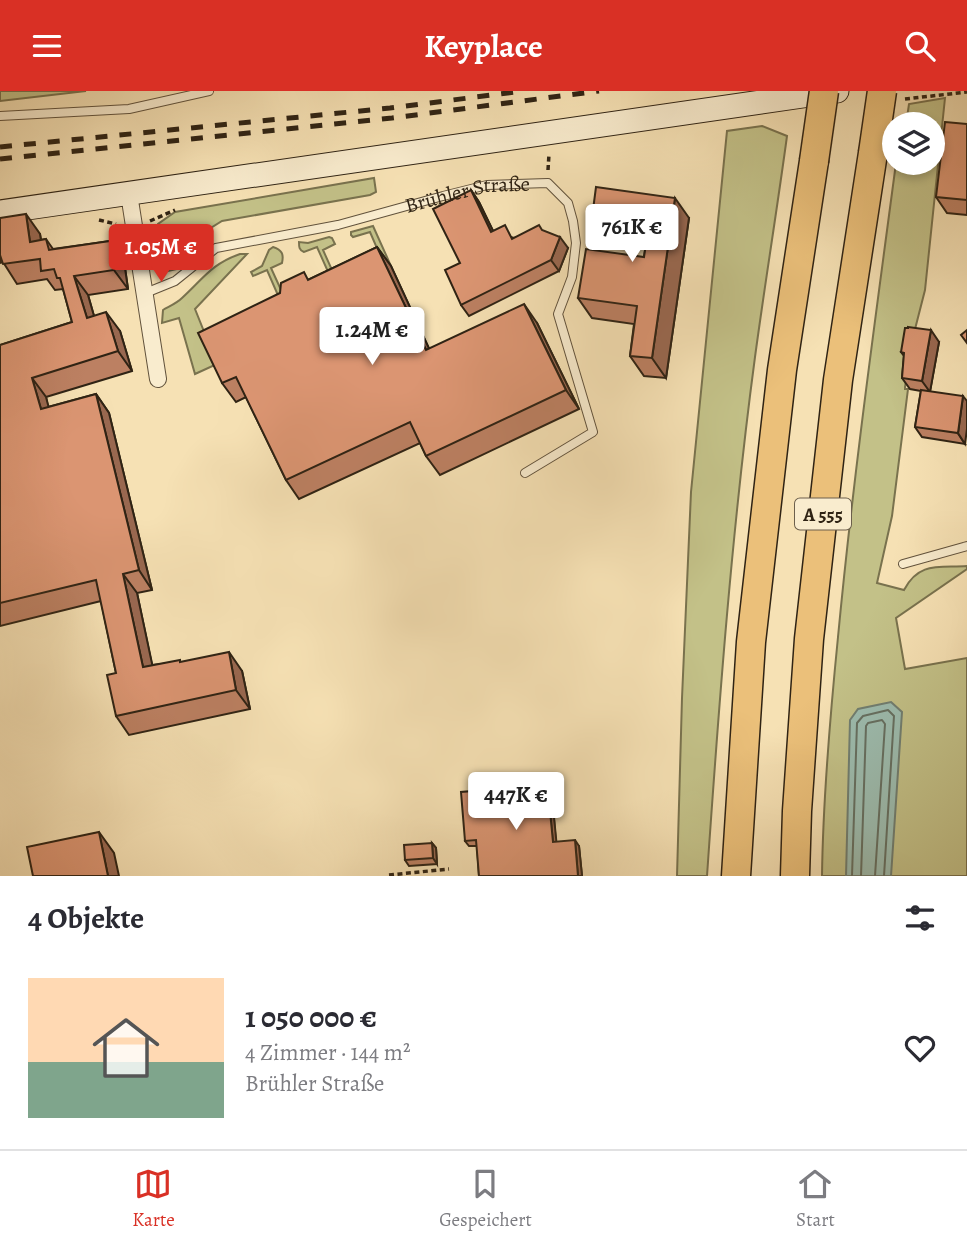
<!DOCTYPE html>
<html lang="de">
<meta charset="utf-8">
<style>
body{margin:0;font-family:Alegreya,serif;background:#f2f2f3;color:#2b2b33;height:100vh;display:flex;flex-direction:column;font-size:26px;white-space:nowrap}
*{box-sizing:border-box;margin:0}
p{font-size:23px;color:#7c7c81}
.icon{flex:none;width:38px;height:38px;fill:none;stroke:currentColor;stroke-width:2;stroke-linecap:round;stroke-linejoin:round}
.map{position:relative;height:785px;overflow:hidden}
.drawer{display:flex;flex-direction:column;background:#fff;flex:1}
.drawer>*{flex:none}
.tools{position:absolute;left:882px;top:21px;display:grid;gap:14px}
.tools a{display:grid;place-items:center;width:63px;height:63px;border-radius:50%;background:#fff;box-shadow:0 4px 10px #0003;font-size:35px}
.price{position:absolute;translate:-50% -60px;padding:0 16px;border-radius:7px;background:#fff;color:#222;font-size:23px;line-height:46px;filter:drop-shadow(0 2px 4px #0008)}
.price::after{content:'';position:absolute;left:50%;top:42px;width:21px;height:16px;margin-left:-10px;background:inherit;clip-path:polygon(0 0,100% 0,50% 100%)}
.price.selected{background:#d93025;color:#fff}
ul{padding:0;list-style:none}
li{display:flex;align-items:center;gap:21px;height:175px;padding:0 28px}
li+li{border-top:2px solid #e1e1e2}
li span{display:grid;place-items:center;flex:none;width:196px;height:140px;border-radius:0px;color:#555}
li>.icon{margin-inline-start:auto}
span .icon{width:84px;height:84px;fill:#fffc;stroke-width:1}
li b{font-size:30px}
h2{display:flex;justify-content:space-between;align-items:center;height:84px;padding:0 28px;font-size:30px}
header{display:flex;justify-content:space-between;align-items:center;height:91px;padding:0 28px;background:#d93025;color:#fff;font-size:32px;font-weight:700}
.tabs{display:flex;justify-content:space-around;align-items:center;height:98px;border-top:2px solid #e1e1e2;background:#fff;font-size:19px;color:#7c7c81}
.tabs a{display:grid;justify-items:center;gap:4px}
.tabs .selected{color:#d93025}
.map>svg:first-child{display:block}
.green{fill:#c3c188;stroke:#79724e;stroke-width:2}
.water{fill:#9dbdb0;stroke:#717f72;stroke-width:2}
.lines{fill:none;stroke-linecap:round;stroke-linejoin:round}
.shore{stroke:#667062;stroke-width:2}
.lane-casing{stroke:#61523c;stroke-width:10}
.street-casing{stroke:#61523c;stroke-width:18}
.secondary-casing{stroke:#2f2314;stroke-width:25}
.highway-casing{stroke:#2f2314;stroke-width:31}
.path{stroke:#2f2314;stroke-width:3.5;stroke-dasharray:5 3.5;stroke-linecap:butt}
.lane{stroke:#f9ecce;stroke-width:8}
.street{stroke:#f9ecce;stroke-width:16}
.secondary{stroke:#f9ecce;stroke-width:23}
.highway{stroke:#ebc07a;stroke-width:28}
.rail{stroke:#2f2314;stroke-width:5;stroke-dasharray:12 12;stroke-linecap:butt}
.highway-bridge-casing{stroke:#2f2314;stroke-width:31;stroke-linecap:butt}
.highway-bridge{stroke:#ebc07a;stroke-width:28}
.wall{fill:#bc8062;stroke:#2f2314;stroke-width:2}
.shaded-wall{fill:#996850;stroke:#2f2314;stroke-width:2}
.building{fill:#db9572;stroke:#2f2314;stroke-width:2}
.labels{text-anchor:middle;stroke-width:6;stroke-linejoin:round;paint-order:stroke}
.shield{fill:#f9ecce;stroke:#6c5f4c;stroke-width:2}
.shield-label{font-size:19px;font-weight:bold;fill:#2f2314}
.street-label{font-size:21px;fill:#2f2314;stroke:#f9ecce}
</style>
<header><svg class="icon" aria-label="menu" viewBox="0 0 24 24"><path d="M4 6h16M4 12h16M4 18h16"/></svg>Keyplace<svg class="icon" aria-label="search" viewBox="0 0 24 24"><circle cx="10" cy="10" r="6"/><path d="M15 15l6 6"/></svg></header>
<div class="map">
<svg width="967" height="785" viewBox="0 0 967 785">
<rect width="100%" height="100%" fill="#f6e1b4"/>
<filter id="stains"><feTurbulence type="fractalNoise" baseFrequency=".00286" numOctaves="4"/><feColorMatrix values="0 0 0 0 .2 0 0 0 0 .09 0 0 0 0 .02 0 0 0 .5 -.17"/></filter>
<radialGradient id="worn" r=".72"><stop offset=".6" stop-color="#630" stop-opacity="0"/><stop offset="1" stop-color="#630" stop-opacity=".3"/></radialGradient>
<g class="green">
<polygon points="0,0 86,0 0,10"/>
<path d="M945 7 925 199 913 246 905 296V298H908L892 425 877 492 904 499C919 470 940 477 967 475V478L896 527 905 578 967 567V785H822C823 705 830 626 838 546 853 388 875 230 896 72H933V33H906L909 13Z"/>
<path d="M762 35 787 45C777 119 765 192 755 266 732 438 719 612 707 785H677L682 607 691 401 727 40Z"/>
<polygon points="374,87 376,101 370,104 222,130 182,155 175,163 181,177 168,180 160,179 149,163 150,153 158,133 175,121"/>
<polygon points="373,135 391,175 386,178 370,141 353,146 351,144 351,141"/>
<path d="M329 146 332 147 335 153 323 159 341 199 337 201 317 156 304 161C299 159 299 156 299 151L308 152Z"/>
<path d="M273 156C282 159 284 163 282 172L271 177 292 223 287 225 267 179 253 185 251 181 262 175 269 159Z"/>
<path d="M240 163H247L195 218 217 273 195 283 179 227 162 232 163 219C170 215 177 212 182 207 203 188 211 173 240 163Z"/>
</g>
<polygon class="water" points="891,611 902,621 891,785 846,785 850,629 858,618"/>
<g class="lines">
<g class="shore">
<polyline points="852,785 857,632 863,625 888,619 894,625 884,785"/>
<polyline points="861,785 866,635 868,632 882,629 885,633 875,785"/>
</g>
<defs>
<g id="lane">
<polyline points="0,25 129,18 209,0"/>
<path id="s1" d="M143 203 175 190 216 157 338 134 443 105 487 94 548 92 568 112 573 130 576 152 572 186 558 223 593 341 525 382"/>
<polyline points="903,473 967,455"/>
</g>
<polyline id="street" points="129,103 158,288"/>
<polyline id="secondary" points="0,121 837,0"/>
<g id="highway">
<polyline points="736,785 751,551 782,279 814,70"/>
<polyline points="795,785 797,720 809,548 838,289 873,62"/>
</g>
</defs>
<use href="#lane" class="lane-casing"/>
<use href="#street" class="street-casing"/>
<use href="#secondary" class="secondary-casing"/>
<use href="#highway" class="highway-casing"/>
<g class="path">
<polyline points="905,8 967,1"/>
<polyline points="548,79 549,63"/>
<polyline points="99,129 116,133"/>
<polyline points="150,130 175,119"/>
<polyline points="389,784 449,778"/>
</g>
<use href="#lane" class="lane"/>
<use href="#street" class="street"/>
<use href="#secondary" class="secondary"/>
<use href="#highway" class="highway"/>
<g class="rail">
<polyline points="0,56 390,17 523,0"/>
<polyline points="0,68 392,27 599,0"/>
</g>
<defs>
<g id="highway-bridge">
<polyline points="873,62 882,0"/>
<polyline points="814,70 824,0"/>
</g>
</defs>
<use href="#highway-bridge" class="highway-bridge-casing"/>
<use href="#highway-bridge" class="highway-bridge"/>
</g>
<g class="wall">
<polygon points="967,33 967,124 947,122 936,106"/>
<polygon points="471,99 479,111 493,140 514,147 543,140 568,157 559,180 469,225 461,214 460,172"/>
<polygon points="593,119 689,127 666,287 644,285 630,265 634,233 592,227 578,207 644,166 647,145 606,139"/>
<polygon points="0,127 40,143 41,149 46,148 53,158 110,150 124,170 128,198 88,204 94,225 120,240 132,280 46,306 48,316 96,303 109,322 152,499 137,502 152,574 181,571 242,580 250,618 129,644 116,625 116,582 101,510 0,535 0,254 72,231 63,198 55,199 47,188 17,193 3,171 0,172"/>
<polygon points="377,156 391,175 429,258 537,232 579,318 440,384 426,365 420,352 299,408 286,389 246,306 236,311 222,292 280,202"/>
<polygon points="939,251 930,300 965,353 922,346 915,336 921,300 910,298 902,287 904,265 901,261"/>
<polygon points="551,695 556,751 579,755 582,785 479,785 477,755 469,755 465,750"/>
<polygon points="432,752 436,757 437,773 409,775 405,769"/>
</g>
<g class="shaded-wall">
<polygon points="471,99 479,111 499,152 491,141"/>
<polygon points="675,107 689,127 666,287 652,267"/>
<polygon points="26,123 40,143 44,170 30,151"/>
<polygon points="560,146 568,157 559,180 551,169"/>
<polygon points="110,150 124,170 128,198 114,179"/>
<polygon points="377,156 391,175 439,279 426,259"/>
<polygon points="74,185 88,204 100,246 87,227"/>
<polygon points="524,213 537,232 579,318 566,299"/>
<polygon points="106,221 120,240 132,280 118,260"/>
<polygon points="931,239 939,251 930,301 922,290"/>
<polygon points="32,287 46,306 54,337 41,318"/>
<polygon points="96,303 109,322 152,499 139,479"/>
<polygon points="963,305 967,310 967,338 965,353 958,342"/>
<polygon points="123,483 137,502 157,596 143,576"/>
<polygon points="229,561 242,580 250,618 236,599"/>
<polygon points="547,689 551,695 557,757 553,751"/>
<polygon points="99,741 114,762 119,785 108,785"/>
<polygon points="575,749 579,755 582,785 578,785"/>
<polygon points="432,752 436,757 437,773 433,767"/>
</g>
<g class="building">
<polygon points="945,31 967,33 967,109 936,106"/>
<polygon points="596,96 675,107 652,267 630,265 637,215 578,207 586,158 644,166 650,127 593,119"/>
<polygon points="471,99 491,141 505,134 512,148 539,134 542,139 560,146 551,169 461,214 445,179 460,172 433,118"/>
<polygon points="26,123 30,151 46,148 49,159 110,150 114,179 74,185 87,227 106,221 118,260 32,287 41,318 96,303 139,479 123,483 143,576 180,569 180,571 229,561 236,599 116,625 107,584 116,582 96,489 0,512 0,254 72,231 60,187 57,187 54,178 41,180 40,168 3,173 0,164 0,127"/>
<polygon points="377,156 426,259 524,213 566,299 426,365 410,331 286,389 236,286 222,292 198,242 280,202 281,192 304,181 308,189"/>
<polygon points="908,236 931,239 922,290 902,287 904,262 901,261 905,237 908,237"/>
<polygon points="967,239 967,252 961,244"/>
<polygon points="921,299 963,305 958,342 915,336"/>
<polygon points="547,689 553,751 575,749 578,785 479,785 476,749 465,750 461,701 472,700 472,696"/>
<polygon points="99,741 108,785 33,785 27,756"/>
<polygon points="432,752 433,767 405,769 404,754"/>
</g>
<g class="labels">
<rect class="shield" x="795" y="407.5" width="56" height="31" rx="5"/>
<g class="shield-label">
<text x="823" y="430">A 555</text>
</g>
<g class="street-label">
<text dy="7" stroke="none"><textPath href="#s1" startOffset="345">Brühler Straße</textPath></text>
</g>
</g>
<rect width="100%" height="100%" filter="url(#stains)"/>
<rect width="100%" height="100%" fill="url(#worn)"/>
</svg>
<div class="tools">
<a><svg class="icon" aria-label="layers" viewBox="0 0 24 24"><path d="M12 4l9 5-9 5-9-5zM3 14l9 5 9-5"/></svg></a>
</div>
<b class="price" style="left:632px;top:173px">761K €</b>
<b class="price selected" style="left:161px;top:193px">1.05M €</b>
<b class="price" style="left:372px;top:276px">1.24M €</b>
<b class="price" style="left:516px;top:741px">447K €</b>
</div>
<section class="drawer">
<h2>4 Objekte<svg class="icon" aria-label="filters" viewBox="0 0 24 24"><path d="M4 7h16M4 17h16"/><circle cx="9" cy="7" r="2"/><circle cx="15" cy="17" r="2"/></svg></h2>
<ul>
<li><span style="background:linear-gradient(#ffd9b3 60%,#7fa58c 0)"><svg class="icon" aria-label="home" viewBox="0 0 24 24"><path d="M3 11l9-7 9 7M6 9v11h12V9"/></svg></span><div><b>1 050 000 €</b><p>4 Zimmer · 144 m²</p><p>Brühler Straße</p></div><svg class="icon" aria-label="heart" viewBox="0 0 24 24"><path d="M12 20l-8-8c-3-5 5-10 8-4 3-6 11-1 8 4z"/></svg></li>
</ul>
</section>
<nav class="tabs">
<a class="selected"><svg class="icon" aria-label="map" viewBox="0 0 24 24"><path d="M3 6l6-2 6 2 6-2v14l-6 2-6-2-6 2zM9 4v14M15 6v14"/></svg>Karte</a>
<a><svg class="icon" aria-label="saved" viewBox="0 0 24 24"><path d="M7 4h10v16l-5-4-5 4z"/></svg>Gespeichert</a>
<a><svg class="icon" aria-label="home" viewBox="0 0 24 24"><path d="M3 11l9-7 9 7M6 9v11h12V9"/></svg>Start</a>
</nav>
